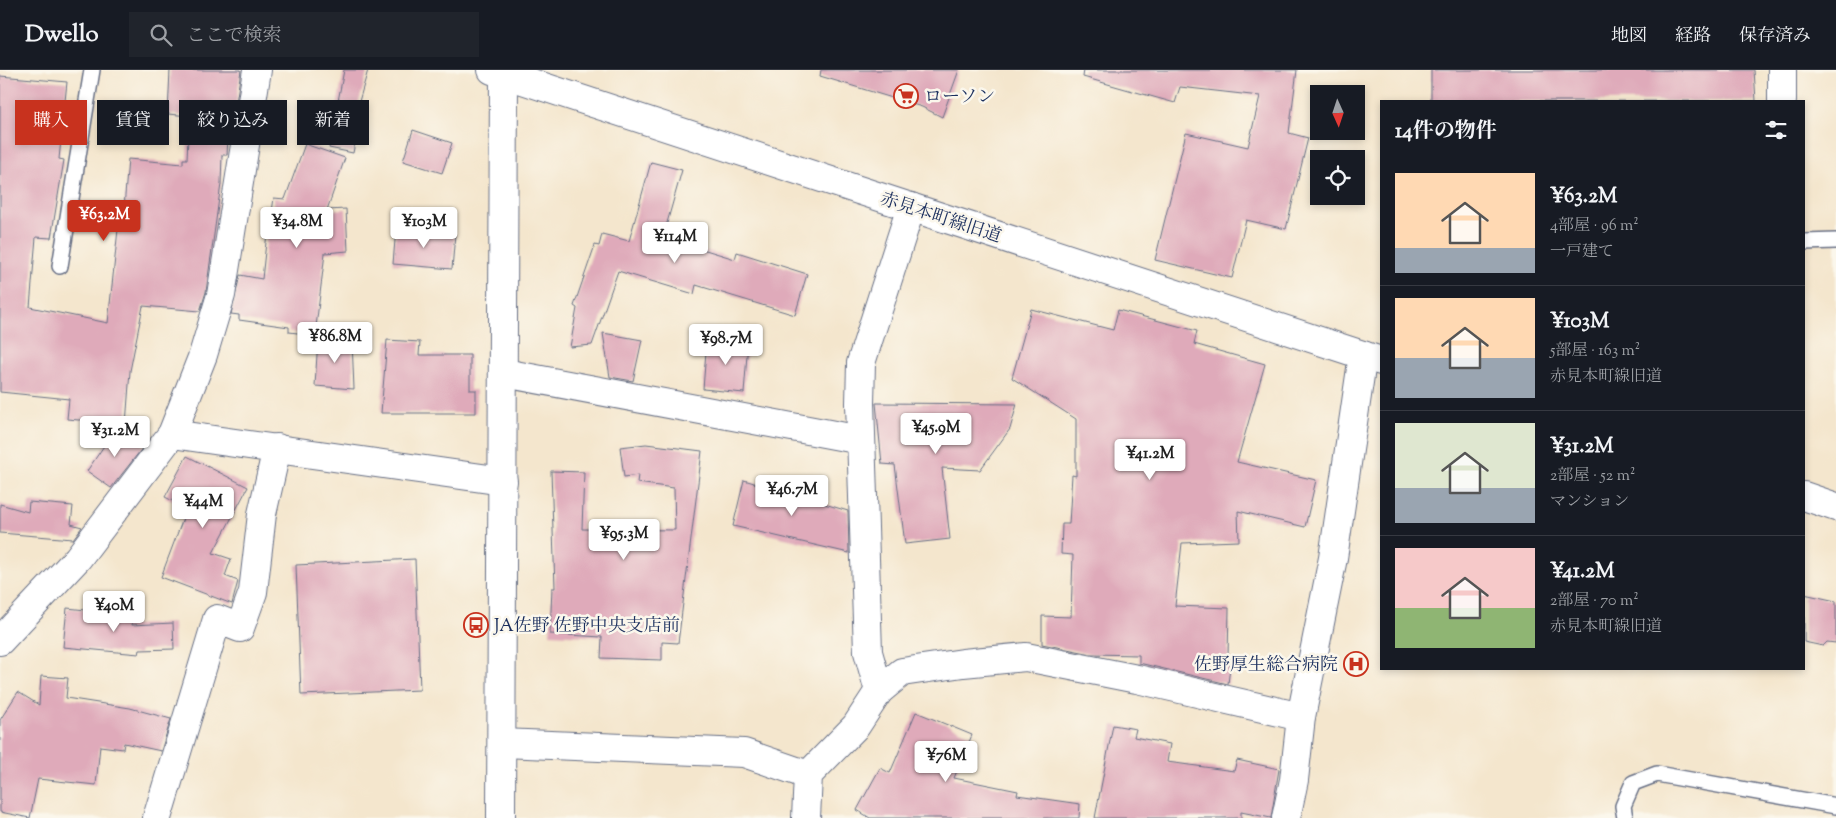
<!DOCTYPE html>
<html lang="ja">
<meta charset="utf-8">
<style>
body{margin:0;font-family:"Sorts Mill Goudy","Noto Serif JP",serif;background:#20242c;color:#f1f3f6;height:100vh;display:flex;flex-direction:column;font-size:19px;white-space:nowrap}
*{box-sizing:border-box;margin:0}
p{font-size:16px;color:#9ea1a6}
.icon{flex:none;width:28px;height:28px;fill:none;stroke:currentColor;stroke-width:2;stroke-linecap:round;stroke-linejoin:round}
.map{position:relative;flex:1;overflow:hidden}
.details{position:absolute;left:1380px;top:30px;width:425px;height:570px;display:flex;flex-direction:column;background:#171b24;border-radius:0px;box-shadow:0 2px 8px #0003}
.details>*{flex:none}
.hud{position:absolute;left:15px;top:30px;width:475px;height:45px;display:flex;gap:10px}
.needle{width:32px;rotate:177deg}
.controls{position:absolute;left:1310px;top:15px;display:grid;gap:10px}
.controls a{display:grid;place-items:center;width:55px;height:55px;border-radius:0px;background:#171b24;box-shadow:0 2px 8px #0003;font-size:25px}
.price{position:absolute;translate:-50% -42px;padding:0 11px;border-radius:5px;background:#fff;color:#222;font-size:16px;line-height:32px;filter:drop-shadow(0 1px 2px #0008)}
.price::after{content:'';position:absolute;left:50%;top:30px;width:15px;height:11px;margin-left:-8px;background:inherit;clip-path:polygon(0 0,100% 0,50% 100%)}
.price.active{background:#c8321e;color:#fff}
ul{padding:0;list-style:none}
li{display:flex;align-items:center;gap:15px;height:125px;padding:0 15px}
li+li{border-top:1px solid #363941}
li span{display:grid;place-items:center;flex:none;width:140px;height:100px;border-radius:0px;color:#555}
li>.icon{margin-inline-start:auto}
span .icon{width:60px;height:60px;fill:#fffc;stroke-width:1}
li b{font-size:21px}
h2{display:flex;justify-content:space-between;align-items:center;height:60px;padding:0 15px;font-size:21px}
.chip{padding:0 18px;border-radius:0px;background:#171b24;box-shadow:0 2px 8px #0003;font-size:18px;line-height:45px}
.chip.active{background:#c8321e;color:#fff}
header{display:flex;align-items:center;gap:30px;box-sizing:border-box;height:70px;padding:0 25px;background:#171b24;border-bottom:1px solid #363941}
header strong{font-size:24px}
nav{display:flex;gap:28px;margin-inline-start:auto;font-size:18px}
.search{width:350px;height:45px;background:#20242c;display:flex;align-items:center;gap:12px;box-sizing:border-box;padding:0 18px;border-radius:0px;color:#9ea1a6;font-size:19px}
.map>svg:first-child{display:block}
.building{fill:#dfaaba}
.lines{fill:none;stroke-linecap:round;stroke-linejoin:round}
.service-casing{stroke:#676f85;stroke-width:18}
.minor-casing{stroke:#676f85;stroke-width:30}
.tertiary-casing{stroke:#676f85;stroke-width:30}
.service{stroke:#fff;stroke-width:15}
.minor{stroke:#fff;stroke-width:28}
.tertiary{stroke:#fff;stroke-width:28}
.labels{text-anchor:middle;stroke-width:5;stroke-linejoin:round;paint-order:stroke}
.poi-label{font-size:18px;fill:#1b2f5e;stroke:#fbf7ec;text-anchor:start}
.street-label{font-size:18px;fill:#1b2f5e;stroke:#fbf7ec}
</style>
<header>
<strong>Dwello</strong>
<div class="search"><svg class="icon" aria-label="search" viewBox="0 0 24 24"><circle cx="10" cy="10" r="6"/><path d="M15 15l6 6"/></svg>ここで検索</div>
<nav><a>地図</a><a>経路</a><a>保存済み</a></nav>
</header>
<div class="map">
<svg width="1836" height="748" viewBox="0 0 1836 748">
<rect width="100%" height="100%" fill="#fbf7ec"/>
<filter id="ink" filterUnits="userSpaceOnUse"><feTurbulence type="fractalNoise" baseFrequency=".02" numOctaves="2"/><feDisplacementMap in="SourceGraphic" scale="10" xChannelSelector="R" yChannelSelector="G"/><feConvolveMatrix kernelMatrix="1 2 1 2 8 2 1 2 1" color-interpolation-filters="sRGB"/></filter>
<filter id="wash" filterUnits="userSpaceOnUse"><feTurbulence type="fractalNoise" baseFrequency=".0096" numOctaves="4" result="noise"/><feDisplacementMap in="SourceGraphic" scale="20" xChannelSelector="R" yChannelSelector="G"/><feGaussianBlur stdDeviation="1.12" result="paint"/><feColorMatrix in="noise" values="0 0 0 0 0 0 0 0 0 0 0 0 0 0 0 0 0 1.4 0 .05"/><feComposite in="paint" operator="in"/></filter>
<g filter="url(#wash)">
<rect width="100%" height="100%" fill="#f4e6cd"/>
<g id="blocks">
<g class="building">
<polygon points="170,0 241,0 236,33 230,33 227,85 222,85 221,114 206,222 200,241 143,236 130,301 126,354 67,349 69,329 0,322 0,6 67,12 59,89 64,90 51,168 36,167 30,237 108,253 119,150 123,150 128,89 183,94 183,89 187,89 189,46 168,44"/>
<polygon points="344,0 368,0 358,35 362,36 353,83 329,78"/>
<polygon points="821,0 959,0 942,47 922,37 820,6"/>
<polygon points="1084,0 1297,0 1289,63 1308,68 1286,159 1246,150 1232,208 1155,190 1186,63 1248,77 1260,26 1180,17 1175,33 1083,7"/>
<polygon points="1431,0 1754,0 1756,31 1431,31"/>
<polygon points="413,60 452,73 442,103 403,91"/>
<polygon points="305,74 345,88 327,140 346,139 348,181 325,183 315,265 289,262 289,257 239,250 239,245 231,244 240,205 262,209 268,154 270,155 274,128 285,129"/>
<polygon points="651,92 682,100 663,167 735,189 737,182 807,204 795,245 696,215 694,224 618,201 592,275 570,277 577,238 574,236 595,175 599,176 602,164 629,171"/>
<polygon points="396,158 455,164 452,199 393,194"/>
<polygon points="1031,239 1113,260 1118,240 1197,261 1194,274 1265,294 1237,392 1316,410 1305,457 1238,441 1239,471 1182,473 1175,536 1229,538 1228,587 1231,588 1228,614 1139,593 1139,585 1092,584 1042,574 1042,546 1071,547 1073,485 1061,484 1062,454 1069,454 1072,405 1076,406 1076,349 1012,308"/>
<polygon points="603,263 642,270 633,311 610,307"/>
<polygon points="318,269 352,271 354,319 315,316"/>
<polygon points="707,269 748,272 744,323 703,319"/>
<polygon points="387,270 420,272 419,285 470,285 470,320 476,320 476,343 381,343"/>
<polygon points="876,333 1017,334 1010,359 980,400 942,398 950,469 905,474 895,395 882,394"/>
<polygon points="116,358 144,376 111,418 87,401"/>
<polygon points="646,374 702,381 678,573 662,572 662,590 601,588 602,567 550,564 552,518 555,518 551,401 584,402 582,459 675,460 674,418 637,413 638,405 624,407 620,377"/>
<polygon points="187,386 248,417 213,483 231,489 225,506 238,511 232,534 161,507 187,438 165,427"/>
<polygon points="744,410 848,441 849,483 733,456"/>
<polygon points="29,432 73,436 71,454 82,457 73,469 0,463 0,434 28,442"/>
<polygon points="415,489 420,620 301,625 296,495"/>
<polygon points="1804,524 1836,531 1836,573 1827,572 1823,576 1804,572"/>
<polygon points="67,538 133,545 132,555 173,553 174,579 140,580 139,584 63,577"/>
<polygon points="41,606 68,608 66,628 130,638 171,649 161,681 124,673 123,679 100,676 96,715 38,709 30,748 0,742 0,650 18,622 39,635"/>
<polygon points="916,642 972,665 954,708 1018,721 1017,725 1080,734 1079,748 870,748 857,740 880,698 890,703"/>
<polygon points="1113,655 1136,659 1134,667 1170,674 1167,692 1234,701 1237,690 1279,699 1271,748 1241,742 1241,748 1095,748"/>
</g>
</g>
</g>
<g filter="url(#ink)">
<use href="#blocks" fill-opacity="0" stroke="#676f85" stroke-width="1"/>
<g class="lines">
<defs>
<g id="service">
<polyline points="1804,172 1836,171"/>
<polyline points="60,196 92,0"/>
<polyline points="1625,748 1623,736 1633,713 1657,704 1836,736"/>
</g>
<g id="minor">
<polyline points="1782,0 1782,31"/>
<polyline points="504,303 861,370"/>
<polyline points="172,364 503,411"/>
<polyline points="879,621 868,582 860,333 861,293 911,137"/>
<polyline points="502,673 744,683 808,705"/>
<polyline points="157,748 217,549 240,558 253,522 262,444 277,378"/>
<polyline points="806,748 808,705 856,656 879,621 902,602 963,593 1026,587 1137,609 1301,647"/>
<polyline points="1286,748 1294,710 1301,647 1333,488 1363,285"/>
</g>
<g id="tertiary">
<polyline points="492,0 1381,291"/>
<polyline points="1804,426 1836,437"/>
<polyline points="0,571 78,488 172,364 203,285 221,225 257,0"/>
<polyline points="501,748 504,0"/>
</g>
</defs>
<use href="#service" class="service-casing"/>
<use href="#minor" class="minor-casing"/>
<use href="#tertiary" class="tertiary-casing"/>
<use href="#service" class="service"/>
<use href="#minor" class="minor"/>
<use href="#tertiary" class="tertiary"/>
</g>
</g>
<defs>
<symbol id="supermarket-ring" viewBox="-11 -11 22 22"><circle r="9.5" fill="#fbf7ec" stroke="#c8321e" stroke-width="1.5"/><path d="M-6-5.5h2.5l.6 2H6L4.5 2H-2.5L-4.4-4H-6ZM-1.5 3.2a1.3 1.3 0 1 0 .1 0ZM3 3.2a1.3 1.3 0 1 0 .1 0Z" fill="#c8321e"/></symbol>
<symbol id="bus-ring" viewBox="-11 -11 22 22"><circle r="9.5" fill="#fbf7ec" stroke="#c8321e" stroke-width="1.5"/><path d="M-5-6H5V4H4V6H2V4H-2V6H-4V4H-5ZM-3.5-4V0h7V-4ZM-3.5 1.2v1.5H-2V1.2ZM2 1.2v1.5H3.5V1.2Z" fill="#c8321e"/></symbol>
<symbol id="hospital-ring" viewBox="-11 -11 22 22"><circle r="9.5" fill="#fbf7ec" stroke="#c8321e" stroke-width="1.5"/><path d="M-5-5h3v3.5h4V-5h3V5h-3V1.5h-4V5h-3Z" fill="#c8321e"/></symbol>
</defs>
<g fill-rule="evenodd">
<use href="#supermarket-ring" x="892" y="12" width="28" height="28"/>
<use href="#bus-ring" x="462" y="541" width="28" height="28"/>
<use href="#hospital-ring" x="1342" y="580" width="28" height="28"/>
</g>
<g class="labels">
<g class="poi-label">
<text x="924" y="32">ローソン</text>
<text x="494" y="561">JA佐野 佐野中央支店前</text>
<text x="1338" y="600" text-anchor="end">佐野厚生総合病院</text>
</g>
<g class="street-label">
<text transform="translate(941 147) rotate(18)" y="6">赤見本町線旧道</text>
</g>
</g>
</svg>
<div class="controls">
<a><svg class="needle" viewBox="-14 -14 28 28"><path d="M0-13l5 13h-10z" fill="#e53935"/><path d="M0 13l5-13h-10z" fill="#9ea1a6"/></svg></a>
<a><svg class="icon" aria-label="locate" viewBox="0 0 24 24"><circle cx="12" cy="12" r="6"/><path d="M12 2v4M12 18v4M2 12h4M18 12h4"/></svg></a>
</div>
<b class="price active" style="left:104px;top:172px">¥63.2M</b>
<b class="price" style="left:297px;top:179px">¥34.8M</b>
<b class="price" style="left:424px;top:179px">¥103M</b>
<b class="price" style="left:675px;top:194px">¥114M</b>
<b class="price" style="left:335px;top:294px">¥86.8M</b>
<b class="price" style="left:726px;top:296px">¥98.7M</b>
<b class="price" style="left:936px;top:385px">¥45.9M</b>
<b class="price" style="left:115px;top:388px">¥31.2M</b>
<b class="price" style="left:1150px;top:411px">¥41.2M</b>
<b class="price" style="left:792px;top:447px">¥46.7M</b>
<b class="price" style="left:203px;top:459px">¥44M</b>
<b class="price" style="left:624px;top:491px">¥95.3M</b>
<b class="price" style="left:114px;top:563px">¥40M</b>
<b class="price" style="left:946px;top:713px">¥76M</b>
<div class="hud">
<a class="chip active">購入</a>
<a class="chip">賃貸</a>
<a class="chip">絞り込み</a>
<a class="chip">新着</a>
</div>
<section class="details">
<h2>14件の物件<svg class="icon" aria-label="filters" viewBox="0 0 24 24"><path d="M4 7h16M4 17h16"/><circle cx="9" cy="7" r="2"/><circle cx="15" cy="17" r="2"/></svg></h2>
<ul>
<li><span style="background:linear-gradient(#ffd9b3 75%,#9aa5b1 0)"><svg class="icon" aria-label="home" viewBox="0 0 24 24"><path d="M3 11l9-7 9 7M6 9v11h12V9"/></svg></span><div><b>¥63.2M</b><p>4部屋 · 96 m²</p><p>一戸建て</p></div></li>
<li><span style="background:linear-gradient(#ffd9b3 60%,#9aa5b1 0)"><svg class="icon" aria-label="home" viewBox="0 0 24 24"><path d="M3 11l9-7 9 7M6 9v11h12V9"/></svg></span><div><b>¥103M</b><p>5部屋 · 163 m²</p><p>赤見本町線旧道</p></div></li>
<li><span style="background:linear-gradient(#dfe7d0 65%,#9aa5b1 0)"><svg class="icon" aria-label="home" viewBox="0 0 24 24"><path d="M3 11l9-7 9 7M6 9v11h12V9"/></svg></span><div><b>¥31.2M</b><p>2部屋 · 52 m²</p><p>マンション</p></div></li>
<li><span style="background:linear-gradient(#f6c9c9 60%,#8fb573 0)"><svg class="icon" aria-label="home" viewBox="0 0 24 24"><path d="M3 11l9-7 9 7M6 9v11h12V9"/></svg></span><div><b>¥41.2M</b><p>2部屋 · 70 m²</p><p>赤見本町線旧道</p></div></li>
</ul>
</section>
</div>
